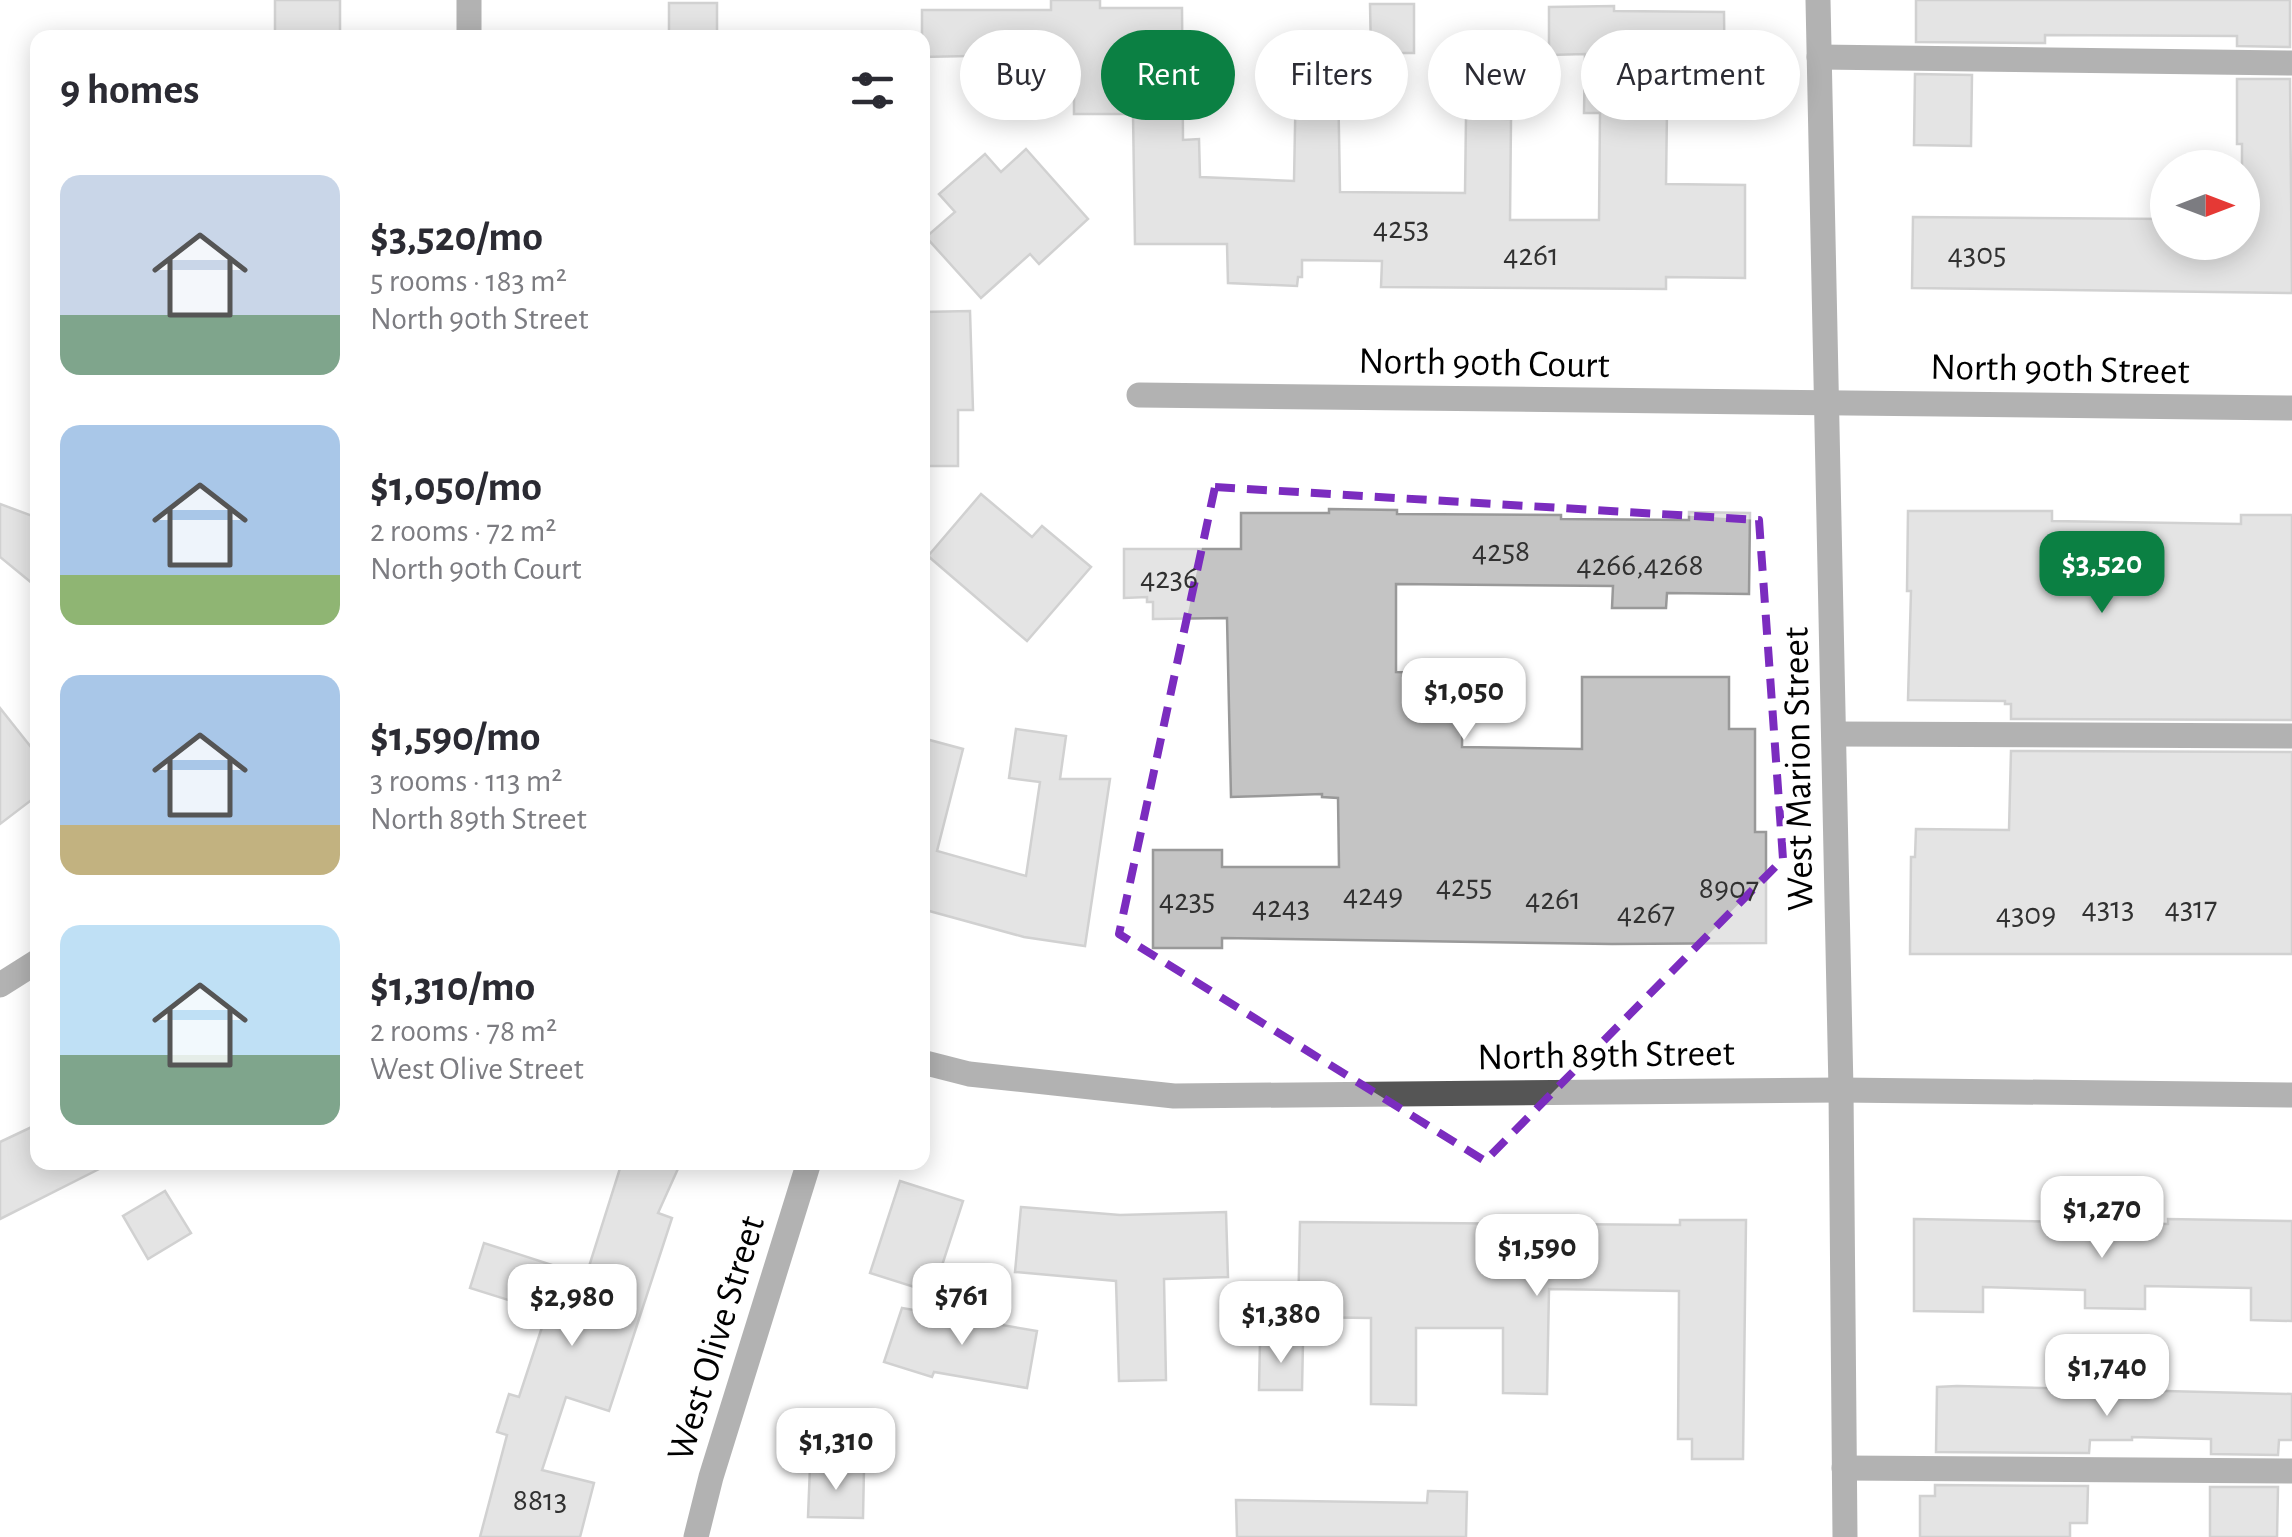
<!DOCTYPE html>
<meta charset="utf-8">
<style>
body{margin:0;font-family:"Alegreya Sans",sans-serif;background:#f2f2f3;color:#2b2b33;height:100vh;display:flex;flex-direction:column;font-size:38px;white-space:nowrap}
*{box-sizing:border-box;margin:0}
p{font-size:32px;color:#7c7c81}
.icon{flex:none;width:55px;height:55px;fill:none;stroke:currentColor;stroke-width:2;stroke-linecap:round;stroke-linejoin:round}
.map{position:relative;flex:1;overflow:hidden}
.details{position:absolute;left:30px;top:30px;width:900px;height:1140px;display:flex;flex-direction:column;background:#fff;border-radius:20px;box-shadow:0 5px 25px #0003}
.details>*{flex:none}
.top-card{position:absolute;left:960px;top:30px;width:950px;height:90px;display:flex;gap:20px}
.needle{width:65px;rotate:90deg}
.fabs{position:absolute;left:2150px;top:150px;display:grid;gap:20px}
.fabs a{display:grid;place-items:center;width:110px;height:110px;border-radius:50%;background:#fff;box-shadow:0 5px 25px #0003;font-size:50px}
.price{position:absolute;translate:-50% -85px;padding:0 22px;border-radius:20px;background:#fff;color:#222;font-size:32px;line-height:65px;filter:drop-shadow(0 2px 5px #0008)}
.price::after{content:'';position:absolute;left:50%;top:60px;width:30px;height:22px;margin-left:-15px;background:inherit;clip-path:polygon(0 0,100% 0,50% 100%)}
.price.on{background:#0b8043;color:#fff}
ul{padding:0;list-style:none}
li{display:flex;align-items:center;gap:30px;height:250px;padding:0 30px}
li span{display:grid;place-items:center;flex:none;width:280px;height:200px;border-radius:20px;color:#555}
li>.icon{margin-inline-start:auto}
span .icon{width:120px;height:120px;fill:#fffc;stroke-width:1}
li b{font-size:42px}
h2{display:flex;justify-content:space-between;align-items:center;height:120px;padding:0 30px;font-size:42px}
.chip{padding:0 35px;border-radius:45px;background:#fff;box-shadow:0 5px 25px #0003;font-size:35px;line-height:90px}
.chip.on{background:#0b8043;color:#fff}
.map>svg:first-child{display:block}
.building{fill:#c4c4c4;stroke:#999;stroke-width:2.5}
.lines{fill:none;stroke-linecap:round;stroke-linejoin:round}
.minor{stroke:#555;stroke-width:25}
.marked{fill:none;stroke:#7b2cbf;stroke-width:8;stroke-dasharray:20 12;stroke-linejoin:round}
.labels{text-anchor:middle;stroke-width:8;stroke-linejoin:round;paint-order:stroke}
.number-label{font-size:32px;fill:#313131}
.street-label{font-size:38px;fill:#000;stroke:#fff}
</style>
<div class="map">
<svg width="2292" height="1537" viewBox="0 0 2292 1537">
<rect width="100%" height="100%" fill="#fff"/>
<g class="building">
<rect x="275" y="0" width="65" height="38"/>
<polygon points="1051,0 1100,0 1100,8 1182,8 1183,140 1199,139 1200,177 1294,181 1296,77 1338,78 1340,192 1465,193 1466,118 1511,119 1510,220 1599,220 1600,113 1584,113 1585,54 1549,55 1549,7 1614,6 1614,11 1724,12 1725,111 1667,110 1666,184 1745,185 1745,278 1666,277 1666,289 1381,287 1382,261 1302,260 1302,277 1298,277 1297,286 1228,283 1227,244 1135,244 1133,114 1074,114 1074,54 922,57 922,10 1051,10"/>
<polygon points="1916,0 2290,0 2290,47 2237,46 2237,36 2045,35 2045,43 1916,42"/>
<rect x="669" y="3" width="48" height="35"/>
<polygon points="1370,4 1414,4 1414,53 1371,53"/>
<polygon points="1915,74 1972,75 1971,146 1914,145"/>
<polygon points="2237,79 2290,79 2292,293 1912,288 1913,217 2168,219 2168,242 2242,242 2242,144 2237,144"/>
<polygon points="1026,149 1088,219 1039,264 1030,254 981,298 926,237 955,212 939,194 985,154 1001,172"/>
<polygon points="970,311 973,410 958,410 958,466 922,466 922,312"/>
<polygon points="981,494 1032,537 1042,526 1091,567 1027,641 928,556"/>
<polygon points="0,504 38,518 38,588 0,557"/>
<polygon points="1329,509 1397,510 1397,514 1561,515 1561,519 1689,520 1689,512 1750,513 1749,594 1667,593 1666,608 1612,608 1613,586 1396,584 1396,672 1463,674 1462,747 1582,749 1582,677 1729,677 1729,729 1755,729 1755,832 1766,832 1766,943 1612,944 1222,938 1222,948 1153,948 1153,850 1222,850 1222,867 1339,867 1338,798 1322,797 1322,794 1231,797 1227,618 1153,619 1153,602 1147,602 1147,597 1124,598 1124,549 1241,549 1241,513 1329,513"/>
<polygon points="1908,511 2052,511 2052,521 2241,524 2241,515 2292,515 2292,720 2011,719 2011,704 2005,704 2005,701 1908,700 1911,591 1907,591"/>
<polygon points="0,708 38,756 38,795 0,824"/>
<polygon points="1016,729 1066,736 1060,779 1110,779 1085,946 1024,937 922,909 922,738 963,749 937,851 1026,876 1040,782 1009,778"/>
<polygon points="2011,751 2292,752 2292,954 1910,954 1911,857 1915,857 1916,829 2009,830"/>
<polygon points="38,1124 38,1162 113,1162 0,1219 0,1142"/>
<polygon points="622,1162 681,1162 658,1213 672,1218 609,1411 566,1397 542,1470 594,1483 580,1537 480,1537 507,1435 497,1432 509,1394 519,1397 547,1312 470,1288 484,1243 586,1276"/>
<polygon points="900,1181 963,1201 933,1293 870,1273"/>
<polygon points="165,1191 191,1233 148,1259 123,1216"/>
<polygon points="1021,1207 1120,1215 1226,1212 1228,1277 1164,1279 1166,1380 1119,1381 1116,1281 1015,1272"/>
<polygon points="1914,1219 2168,1224 2168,1219 2292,1221 2292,1321 2251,1320 2251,1288 2145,1286 2145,1309 2085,1308 2085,1290 1983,1287 1983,1312 1914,1311"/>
<polygon points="1680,1220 1746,1220 1743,1459 1692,1459 1692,1439 1678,1439 1679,1291 1549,1289 1547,1394 1503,1393 1503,1328 1416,1328 1416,1405 1371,1404 1371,1318 1298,1317 1300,1222 1680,1225"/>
<polygon points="902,1308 1037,1331 1027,1388 934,1372 932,1377 884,1362"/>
<polygon points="1260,1341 1303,1342 1302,1390 1259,1390"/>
<polygon points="1957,1386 2292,1394 2292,1440 2279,1440 2278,1455 2211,1454 2211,1439 2132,1437 2132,1440 2090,1440 2089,1453 1936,1452 1937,1387"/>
<polygon points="810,1467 864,1468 863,1518 808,1517"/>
<polygon points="1935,1485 2088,1486 2087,1523 2070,1523 2070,1537 1920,1537 1920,1496 1935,1496"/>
<polygon points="2210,1487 2278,1487 2277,1537 2210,1537"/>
<polygon points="1428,1491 1467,1492 1466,1537 1237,1537 1236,1500 1427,1503"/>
</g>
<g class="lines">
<g class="minor">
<polyline points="469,0 469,38"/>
<polyline points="1818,0 1841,1090 1845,1537"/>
<polyline points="1819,57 2292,63"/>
<polyline points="1139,395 2292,408"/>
<polyline points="1834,734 2292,736"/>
<polyline points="0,985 38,961"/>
<polyline points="922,1062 969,1074 1174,1096 1841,1090 2292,1095"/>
<polyline points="1844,1468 2292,1471"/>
<polyline points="696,1537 711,1477 809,1162"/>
</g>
</g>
<path d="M0 0H2292V1537H0ZM1215 487 1759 520 1783 859 1485 1161 1119 934Z" fill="#fff" fill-opacity=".55" fill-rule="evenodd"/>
<path class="marked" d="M1215 487 1759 520 1783 859 1485 1161 1119 934Z"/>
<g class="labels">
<g class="number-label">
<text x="1401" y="238">4253</text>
<text x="1977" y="264">4305</text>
<text x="1531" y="265">4261</text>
<text x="1501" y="561">4258</text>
<text x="1640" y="575">4266,4268</text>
<text x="1169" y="588">4236</text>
<text x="1464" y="896">4255</text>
<text x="1729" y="898">8907</text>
<text x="1373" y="905">4249</text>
<text x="1553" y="909">4261</text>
<text x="1187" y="910">4235</text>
<text x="1281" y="917">4243</text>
<text x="2108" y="918">4313</text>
<text x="2191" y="918">4317</text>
<text x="1646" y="923">4267</text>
<text x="2026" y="924">4309</text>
<text x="540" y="1510">8813</text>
</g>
<g class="street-label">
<text transform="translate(1484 362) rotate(1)" y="13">North 90th Court</text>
<text transform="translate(2060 368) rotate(1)" y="13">North 90th Street</text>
<text transform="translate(1797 769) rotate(-91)" y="13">West Marion Street</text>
<text transform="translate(1606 1054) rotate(-1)" y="13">North 89th Street</text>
<text transform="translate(715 1338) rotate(-73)" y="13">West Olive Street</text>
</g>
</g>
</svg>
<div class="fabs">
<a><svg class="needle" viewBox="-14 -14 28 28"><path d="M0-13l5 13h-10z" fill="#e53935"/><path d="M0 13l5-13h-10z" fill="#7c7c81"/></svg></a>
</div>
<b class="price on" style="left:2102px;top:616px">$3,520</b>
<b class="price" style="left:1464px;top:743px">$1,050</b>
<b class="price" style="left:2102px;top:1261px">$1,270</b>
<b class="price" style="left:1537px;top:1299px">$1,590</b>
<b class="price" style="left:962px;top:1348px">$761</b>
<b class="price" style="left:572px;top:1349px">$2,980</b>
<b class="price" style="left:1281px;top:1366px">$1,380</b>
<b class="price" style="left:2107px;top:1419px">$1,740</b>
<b class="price" style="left:836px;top:1493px">$1,310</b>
<div class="top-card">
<a class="chip">Buy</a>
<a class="chip on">Rent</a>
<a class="chip">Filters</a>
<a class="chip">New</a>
<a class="chip">Apartment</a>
</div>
<section class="details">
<h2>9 homes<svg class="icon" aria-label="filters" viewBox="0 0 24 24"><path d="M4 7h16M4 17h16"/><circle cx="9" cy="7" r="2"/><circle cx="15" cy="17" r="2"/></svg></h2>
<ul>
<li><span style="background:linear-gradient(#c9d6e8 70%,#7fa58c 0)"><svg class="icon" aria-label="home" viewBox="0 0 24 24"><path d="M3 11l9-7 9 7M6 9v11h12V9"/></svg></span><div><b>$3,520/mo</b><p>5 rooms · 183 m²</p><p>North 90th Street</p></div></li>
<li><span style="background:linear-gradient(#a9c7e8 75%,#8fb573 0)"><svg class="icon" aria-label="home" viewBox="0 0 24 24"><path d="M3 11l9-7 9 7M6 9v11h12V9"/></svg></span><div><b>$1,050/mo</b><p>2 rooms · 72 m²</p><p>North 90th Court</p></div></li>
<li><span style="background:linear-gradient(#a9c7e8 75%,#c2b280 0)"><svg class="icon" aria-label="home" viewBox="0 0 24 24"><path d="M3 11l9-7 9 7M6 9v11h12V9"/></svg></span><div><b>$1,590/mo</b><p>3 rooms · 113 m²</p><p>North 89th Street</p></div></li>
<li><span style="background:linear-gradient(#bfe0f5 65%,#7fa58c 0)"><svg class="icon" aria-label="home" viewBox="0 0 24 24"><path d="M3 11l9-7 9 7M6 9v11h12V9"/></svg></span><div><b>$1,310/mo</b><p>2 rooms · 78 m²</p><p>West Olive Street</p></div></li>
</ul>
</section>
</div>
